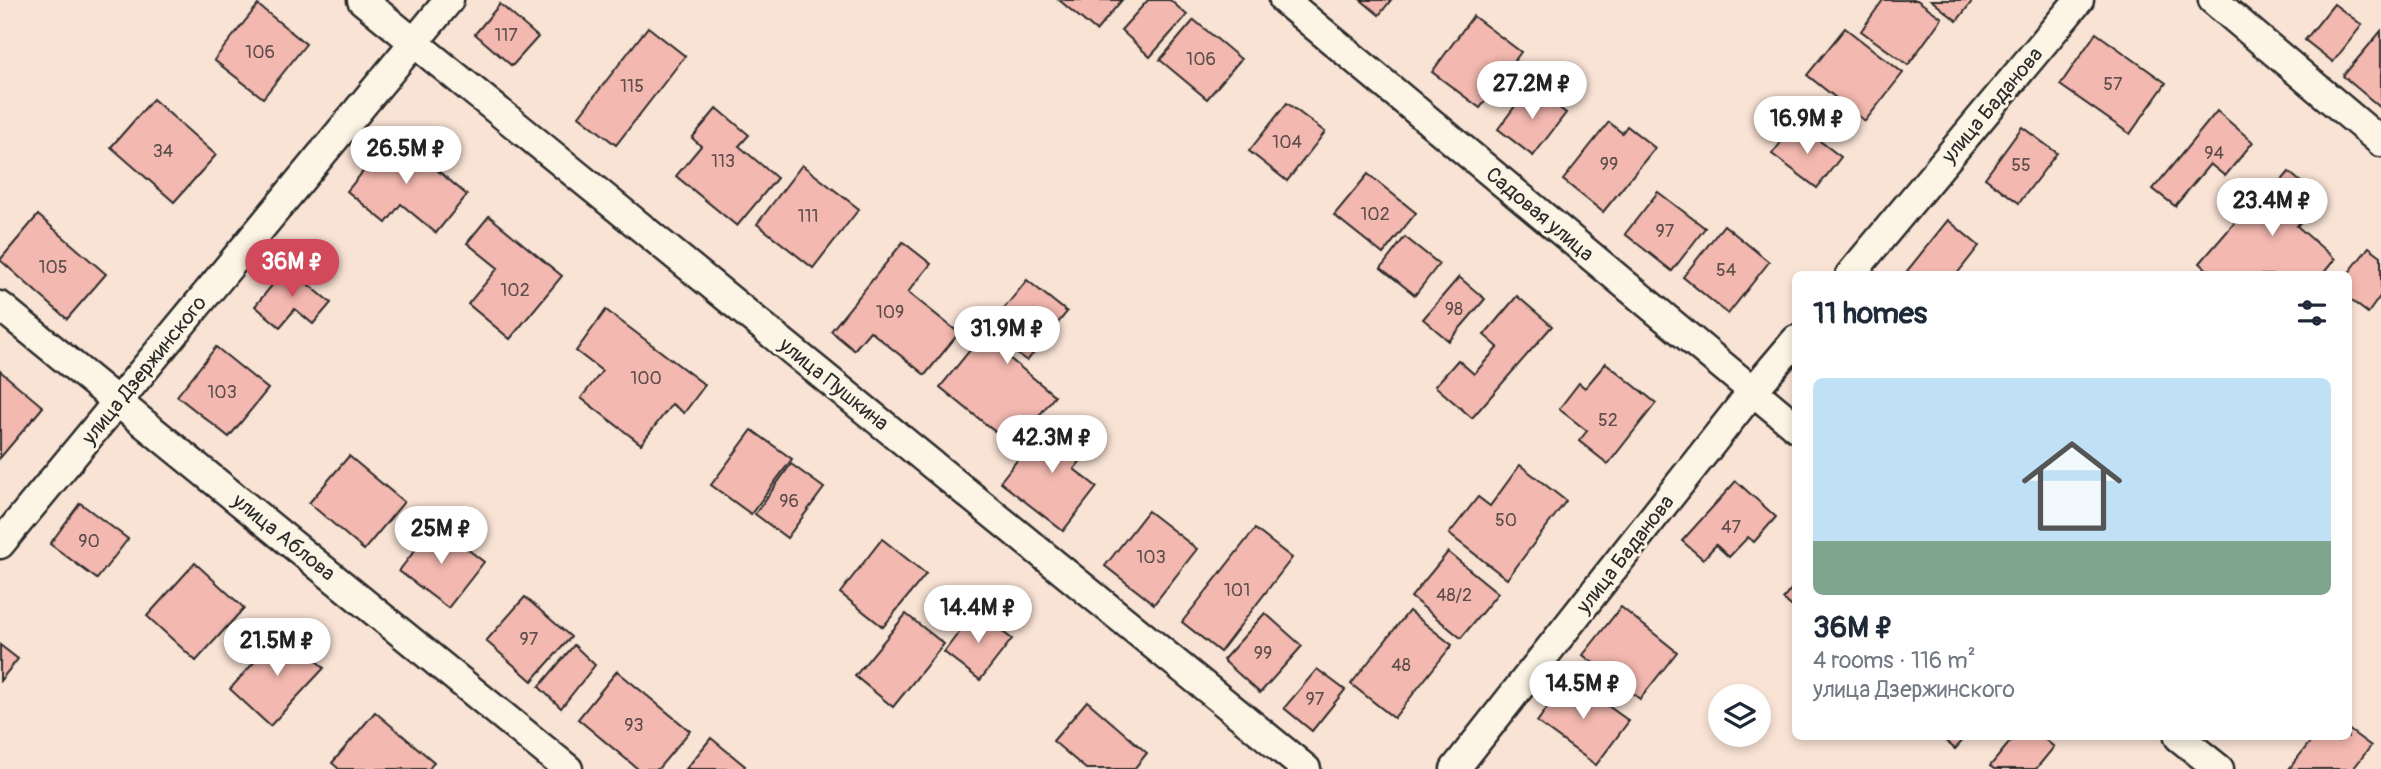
<!DOCTYPE html>
<meta charset="utf-8">
<style>
body{margin:0;font-family:Pangolin,sans-serif;background:#f6f6f7;color:#1f2937;height:100vh;display:flex;flex-direction:column;font-size:26px;white-space:nowrap}
*{box-sizing:border-box;margin:0}
p{font-size:23px;color:#747a83}
.icon{flex:none;width:38px;height:38px;fill:none;stroke:currentColor;stroke-width:2;stroke-linecap:round;stroke-linejoin:round}
.map{position:relative;flex:1;overflow:hidden}
.drawer{position:absolute;left:1792px;top:271px;width:560px;height:469px;display:flex;flex-direction:column;background:#fff;border-radius:10px;box-shadow:0 4px 10px #0003}
.drawer>*{flex:none}
.buttons{position:absolute;left:1708px;top:684px;display:grid;gap:14px}
.buttons a{display:grid;place-items:center;width:63px;height:63px;border-radius:50%;background:#fff;box-shadow:0 4px 10px #0003;font-size:35px}
.price{position:absolute;translate:-50% -60px;padding:0 16px;border-radius:24px;background:#fff;color:#222;font-size:23px;line-height:46px;filter:drop-shadow(0 2px 4px #0008)}
.price::after{content:'';position:absolute;left:50%;top:42px;width:21px;height:16px;margin-left:-10px;background:inherit;clip-path:polygon(0 0,100% 0,50% 100%)}
.price.active{background:#d1495b;color:#fff}
ul{padding:0;list-style:none}
li{display:grid;align-content:center;gap:14px;height:371px;padding:0 21px}
li span{display:grid;place-items:center;height:217px;border-radius:10px;color:#555}
li>.icon{margin-inline-start:auto}
span .icon{width:126px;height:126px;fill:#fffc;stroke-width:1}
li b{font-size:30px}
h2{display:flex;justify-content:space-between;align-items:center;height:84px;padding:0 21px;font-size:30px}
.map>svg:first-child{display:block}
.building{fill:#f3b8af;stroke:#2b2b2b;stroke-width:2}
.lines{fill:none;stroke-linecap:round;stroke-linejoin:round}
.minor-casing{stroke:#2b2b2b;stroke-width:33}
.minor{stroke:#fcf5e5;stroke-width:28}
.labels{text-anchor:middle;stroke-width:6;stroke-linejoin:round;paint-order:stroke}
.number-label{font-size:18px;fill:#5d4e4c}
.street-label{font-size:21px;fill:#2b2b2b;stroke:#fcf5e5}
</style>
<div class="map">
<svg width="2381" height="769" viewBox="0 0 2381 769">
<rect width="100%" height="100%" fill="#f9e3d5"/>
<filter id="ink" filterUnits="userSpaceOnUse"><feTurbulence type="fractalNoise" baseFrequency=".0143" numOctaves="2"/><feDisplacementMap in="SourceGraphic" scale="14" xChannelSelector="R" yChannelSelector="G"/><feConvolveMatrix kernelMatrix="1 2 1 2 8 2 1 2 1" color-interpolation-filters="sRGB"/></filter>
<g filter="url(#ink)">
<g class="building">
<polygon points="1059,0 1122,0 1096,31"/>
<polygon points="1148,0 1170,0 1187,15 1150,57 1121,30"/>
<polygon points="1361,0 1391,0 1379,15"/>
<polygon points="1883,0 1917,0 1942,18 1908,65 1861,31"/>
<polygon points="1931,0 1973,0 1957,21"/>
<polygon points="500,4 538,37 512,66 475,34"/>
<polygon points="2334,4 2362,25 2333,62 2305,40"/>
<polygon points="258,5 306,44 263,98 214,60"/>
<polygon points="1473,16 1521,52 1480,108 1432,72"/>
<polygon points="1194,20 1241,59 1207,99 1160,60"/>
<polygon points="648,27 685,56 616,145 579,116"/>
<polygon points="1845,28 1903,73 1865,121 1807,75"/>
<polygon points="2381,31 2381,108 2343,76"/>
<polygon points="2096,33 2166,83 2130,134 2060,85"/>
<polygon points="1530,86 1566,113 1533,156 1498,129"/>
<polygon points="153,99 216,155 174,202 111,147"/>
<polygon points="1287,103 1325,132 1287,181 1249,151"/>
<polygon points="717,108 749,135 739,146 777,178 737,226 676,176 701,146 692,138"/>
<polygon points="2217,111 2253,142 2225,176 2210,164 2175,206 2153,189"/>
<polygon points="1609,122 1622,133 1627,126 1655,148 1603,212 1563,180"/>
<polygon points="1796,123 1841,157 1817,188 1772,154"/>
<polygon points="2022,127 2057,153 2019,203 1985,178"/>
<polygon points="394,134 467,195 436,233 401,204 386,223 347,191"/>
<polygon points="802,165 859,209 813,268 757,224"/>
<polygon points="2289,172 2321,199 2297,226 2335,259 2322,275 2213,275 2200,263 2255,199 2262,204"/>
<polygon points="1368,174 1416,213 1383,254 1334,215"/>
<polygon points="1658,192 1705,228 1672,271 1625,234"/>
<polygon points="38,215 106,274 67,319 0,260"/>
<polygon points="489,216 562,276 510,339 468,304 498,268 467,243"/>
<polygon points="1948,220 1979,246 1956,275 1911,275 1907,271"/>
<polygon points="1724,225 1769,262 1728,314 1683,277"/>
<polygon points="1405,237 1439,264 1415,295 1381,268"/>
<polygon points="903,242 931,264 908,292 959,333 925,375 870,331 854,350 831,331"/>
<polygon points="2369,247 2381,256 2381,295 2368,313 2348,298 2347,275"/>
<polygon points="287,267 331,303 313,324 295,309 280,327 255,306"/>
<polygon points="1459,277 1485,299 1449,341 1423,319"/>
<polygon points="1027,280 1067,312 1027,361 1013,351 1008,357 1055,396 1014,447 940,387"/>
<polygon points="1517,296 1552,326 1472,418 1435,386 1458,360 1474,374 1498,347 1484,335"/>
<polygon points="606,310 705,385 684,413 672,404 641,444 581,398 602,371 576,351"/>
<polygon points="216,347 268,389 229,437 177,396"/>
<polygon points="1606,363 1656,403 1608,464 1579,441 1587,431 1559,409 1579,383 1585,388"/>
<polygon points="0,371 43,407 0,458"/>
<polygon points="1051,417 1091,448 1074,469 1097,487 1063,531 1000,482"/>
<polygon points="752,430 792,459 751,514 711,485"/>
<polygon points="349,456 404,502 364,550 309,503"/>
<polygon points="791,464 824,488 787,538 755,514"/>
<polygon points="1520,465 1566,501 1507,579 1449,534 1478,497 1490,506"/>
<polygon points="1736,481 1776,517 1754,542 1748,537 1729,557 1716,545 1703,559 1682,541"/>
<polygon points="80,503 128,539 97,579 50,544"/>
<polygon points="1148,511 1197,549 1154,604 1105,566"/>
<polygon points="435,524 484,562 448,608 399,571"/>
<polygon points="1255,529 1292,558 1220,652 1182,622"/>
<polygon points="882,539 926,574 883,627 840,593"/>
<polygon points="1448,552 1498,593 1461,638 1411,597"/>
<polygon points="195,563 244,608 196,661 147,616"/>
<polygon points="1796,583 1796,610 1783,599"/>
<polygon points="525,597 571,637 532,681 486,641"/>
<polygon points="1621,607 1677,652 1640,699 1583,655"/>
<polygon points="975,611 1012,639 980,680 944,652"/>
<polygon points="1409,611 1452,645 1394,718 1351,684"/>
<polygon points="1265,613 1302,646 1260,693 1223,660"/>
<polygon points="906,614 944,644 893,707 855,676"/>
<polygon points="283,630 324,668 270,726 230,689"/>
<polygon points="0,645 18,659 0,681"/>
<polygon points="574,645 595,665 561,708 539,687"/>
<polygon points="1317,669 1345,690 1312,731 1284,708"/>
<polygon points="617,671 690,731 658,769 638,769 578,719"/>
<polygon points="1569,678 1629,721 1596,765 1537,722"/>
<polygon points="1087,701 1147,753 1134,769 1086,769 1053,741"/>
<polygon points="375,712 434,762 429,769 339,769 332,763"/>
<polygon points="2348,729 2371,746 2353,769 2289,769 2314,737 2331,737 2338,742 2342,737 2348,737"/>
<polygon points="1941,737 1966,737 1955,749"/>
<polygon points="2014,737 2042,737 2054,747 2036,769 1994,769 1990,766"/>
<polygon points="711,738 745,766 743,769 686,769"/>
</g>
<g class="lines">
<defs>
<g id="minor">
<polyline points="362,0 1306,769"/>
<polyline points="1284,0 1796,427"/>
<polyline points="2213,0 2381,142"/>
<polyline points="1850,275 2079,0"/>
<polyline points="0,306 568,769"/>
<polyline points="0,544 449,0"/>
<polyline points="2179,737 2219,769"/>
<polyline points="1455,769 1752,392 1796,340"/>
</g>
</defs>
<use href="#minor" class="minor-casing"/>
<use href="#minor" class="minor"/>
</g>
</g>
<g class="labels">
<g class="number-label">
<text x="506" y="41">117</text>
<text x="260" y="58">106</text>
<text x="1201" y="65">106</text>
<text x="2113" y="90">57</text>
<text x="632" y="92">115</text>
<text x="1287" y="148">104</text>
<text x="163" y="157">34</text>
<text x="2214" y="159">94</text>
<text x="723" y="167">113</text>
<text x="1609" y="170">99</text>
<text x="2021" y="171">55</text>
<text x="1375" y="220">102</text>
<text x="808" y="222">111</text>
<text x="1665" y="237">97</text>
<text x="53" y="273">105</text>
<text x="1726" y="276">54</text>
<text x="515" y="296">102</text>
<text x="1454" y="315">98</text>
<text x="890" y="318">109</text>
<text x="646" y="384">100</text>
<text x="222" y="398">103</text>
<text x="1608" y="426">52</text>
<text x="789" y="507">96</text>
<text x="1506" y="526">50</text>
<text x="1731" y="533">47</text>
<text x="89" y="547">90</text>
<text x="1151" y="563">103</text>
<text x="1237" y="596">101</text>
<text x="1454" y="601">48/2</text>
<text x="529" y="645">97</text>
<text x="1263" y="659">99</text>
<text x="1401" y="671">48</text>
<text x="1315" y="705">97</text>
<text x="634" y="731">93</text>
</g>
<g class="street-label">
<text transform="translate(1992 105) rotate(-50)" y="7">улица Баданова</text>
<text transform="translate(1540 214) rotate(40)" y="7">Садовая улица</text>
<text transform="translate(144 370) rotate(-51)" y="7">улица Дзержинского</text>
<text transform="translate(834 384) rotate(39)" y="7">улица Пушкина</text>
<text transform="translate(284 537) rotate(39)" y="7">улица Аблова</text>
<text transform="translate(1625 554) rotate(-52)" y="7">улица Баданова</text>
</g>
</g>
</svg>
<div class="buttons">
<a><svg class="icon" aria-label="layers" viewBox="0 0 24 24"><path d="M12 4l9 5-9 5-9-5zM3 14l9 5 9-5"/></svg></a>
</div>
<b class="price" style="left:1532px;top:121px">27.2M ₽</b>
<b class="price" style="left:1807px;top:156px">16.9M ₽</b>
<b class="price" style="left:406px;top:186px">26.5M ₽</b>
<b class="price" style="left:2272px;top:238px">23.4M ₽</b>
<b class="price active" style="left:292px;top:299px">36M ₽</b>
<b class="price" style="left:1007px;top:366px">31.9M ₽</b>
<b class="price" style="left:1052px;top:475px">42.3M ₽</b>
<b class="price" style="left:441px;top:566px">25M ₽</b>
<b class="price" style="left:978px;top:645px">14.4M ₽</b>
<b class="price" style="left:277px;top:678px">21.5M ₽</b>
<b class="price" style="left:1583px;top:721px">14.5M ₽</b>
<section class="drawer">
<h2>11 homes<svg class="icon" aria-label="filters" viewBox="0 0 24 24"><path d="M4 7h16M4 17h16"/><circle cx="9" cy="7" r="2"/><circle cx="15" cy="17" r="2"/></svg></h2>
<ul>
<li><span style="background:linear-gradient(#bfe0f5 75%,#7fa58c 0)"><svg class="icon" aria-label="home" viewBox="0 0 24 24"><path d="M3 11l9-7 9 7M6 9v11h12V9"/></svg></span><div><b>36M ₽</b><p>4 rooms · 116 m²</p><p>улица Дзержинского</p></div></li>
</ul>
</section>
</div>
